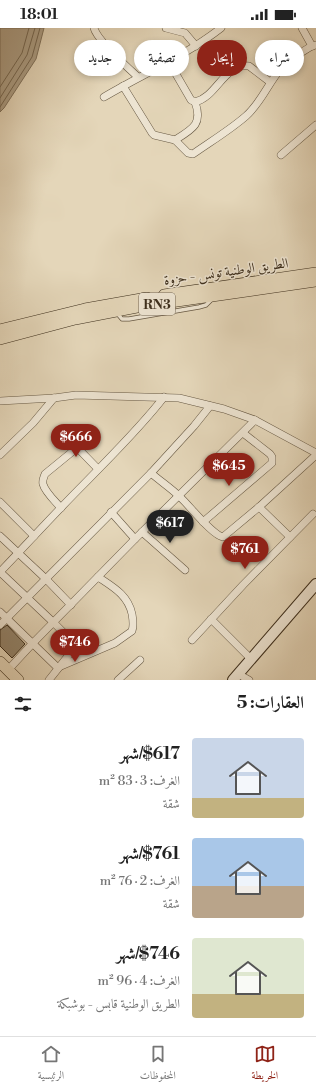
<!DOCTYPE html>
<html lang="ar">
<meta charset="utf-8">
<style>
body{margin:0;font-family:"Libre Bodoni",Amiri,serif;background:#f2f2f2;color:#222;direction:rtl;height:100vh;display:flex;flex-direction:column;font-size:15px;white-space:nowrap}
*{box-sizing:border-box;margin:0}
p{font-size:13px;color:#767676}
.icon{flex:none;width:22px;height:22px;fill:none;stroke:currentColor;stroke-width:2;stroke-linecap:round;stroke-linejoin:round}
.map{position:relative;height:652px;overflow:hidden;direction:ltr}
.side{display:flex;flex-direction:column;background:#fff;flex:1}
.side>*{flex:none}
.banner{position:absolute;left:12px;top:12px;width:292px;height:36px;direction:rtl;display:flex;gap:8px}
.price{position:absolute;translate:-50% -34px;padding:0 9px;border-radius:14px;background:#8f2418;color:#fff;font-size:13px;line-height:26px;filter:drop-shadow(0 1px 2px #0008)}
.price::after{content:'';position:absolute;left:50%;top:24px;width:12px;height:9px;margin-left:-6px;background:inherit;clip-path:polygon(0 0,100% 0,50% 100%)}
.price.current{background:#222;color:#fff}
ul{padding:0;list-style:none}
li{display:flex;align-items:center;gap:12px;height:100px;padding:0 12px}
li span{display:grid;place-items:center;flex:none;width:112px;height:80px;border-radius:4px;color:#555}
li>.icon{margin-inline-start:auto}
span .icon{width:48px;height:48px;fill:#fffc;stroke-width:1}
li b{font-size:17px}
h2{display:flex;justify-content:space-between;align-items:center;height:48px;padding:0 12px;font-size:17px}
.chip{padding:0 14px;border-radius:18px;background:#fff;box-shadow:0 2px 6px #0003;font-size:14px;line-height:36px}
.chip.current{background:#8f2418;color:#fff}
.status{display:flex;justify-content:space-between;align-items:center;height:28px;padding:0 20px;background:#fff;direction:ltr}
.status svg{height:11px;fill:currentColor}
.menu{display:flex;justify-content:space-around;align-items:center;height:56px;border-top:1px solid #e0e0e0;background:#fff;font-size:11px;color:#767676}
.menu a{display:grid;justify-items:center;gap:2px}
.menu .current{color:#8f2418}
.map>svg:first-child{display:block}
.water{fill:#ab9d84;stroke:#7f715b}
.lines{fill:none;stroke-linecap:round;stroke-linejoin:round}
.shore{stroke:#746650;stroke-width:1}
.building{fill:#94866e;stroke:#3d2f1d}
.lane-casing{stroke:#675944;stroke-width:5}
.street-casing{stroke:#675944;stroke-width:8}
.secondary-casing{stroke:#3d2f1d;stroke-width:12}
.primary-casing{stroke:#3d2f1d;stroke-width:12}
.lane{stroke:#ede4d2;stroke-width:3.5}
.street{stroke:#ede4d2;stroke-width:7}
.secondary{stroke:#ede4d2;stroke-width:10}
.primary{stroke:#e4d6b9;stroke-width:11}
.labels{text-anchor:middle;stroke-width:3;stroke-linejoin:round;paint-order:stroke}
.shield{fill:#ede4d2;stroke:#726553;stroke-width:1}
.shield-label{font-size:13px;font-weight:bold;fill:#3d2f1d}
.street-label{font-size:14px;fill:#3d2f1d;stroke:#ede4d2}
</style>
<div class="status"><b>18:01</b><svg viewBox="0 0 49 12"><path d="M0 12V9h3v3zM5 12V6h3v6zM10 12V3h3v9zM15 12V0h3v12zM26 1h20v11H26zM47 4h2v5h-2z"/></svg></div>
<div class="map">
<svg width="316" height="652" viewBox="0 0 316 652">
<rect width="100%" height="100%" fill="#e4d6b9"/>
<filter id="stains"><feTurbulence type="fractalNoise" baseFrequency=".005" numOctaves="4"/><feColorMatrix values="0 0 0 0 .2 0 0 0 0 .09 0 0 0 0 .02 0 0 0 .5 -.17"/></filter>
<radialGradient id="worn" r=".72"><stop offset=".6" stop-color="#630" stop-opacity="0"/><stop offset="1" stop-color="#630" stop-opacity=".3"/></radialGradient>
<polygon class="water" points="0,0 44,0 36,31 4,80 0,84"/>
<g class="lines">
<g class="shore">
<polyline points="0,59 22,25 29,0"/>
<polyline points="0,70 27,27 35,0"/>
<polyline points="0,79 32,29 40,0"/>
</g>
</g>
<polygon class="building" points="7,597 25,616 12,630 0,618 0,602"/>
<g class="lines">
<defs>
<polyline id="lane" points="117,285 122,291 129,291 199,279 206,277 212,271"/>
<g id="street">
<path d="M94 0C97 12 128 40 138 49"/>
<polyline points="166,0 185,5 196,18"/>
<polyline points="302,0 312,18"/>
<path d="M169 34 191 72 195 74C217 69 224 35 249 38L270 54"/>
<path d="M123 58 152 105 154 107 175 112 188 125 193 126C210 114 230 102 246 88 269 67 271 40 302 24 307 21 311 18 316 17"/>
<path d="M104 69C143 46 185 28 221 0"/>
<path d="M175 112C193 101 203 96 195 74"/>
<polyline points="281,127 316,97"/>
<polyline points="0,373 54,370 76,367 179,370 224,381 255,392 316,425"/>
<polyline points="65,407 98,441"/>
<polyline points="0,427 33,395 54,370"/>
<path d="M151 445C160 453 171 460 180 469 189 477 212 507 223 509L259 479 316 427"/>
<polyline points="0,474 34,508"/>
<polyline points="259,479 290,509"/>
<path d="M61 480C55 473 45 464 43 456 42 452 44 449 45 446L78 419"/>
<polyline points="111,484 135,511"/>
<polyline points="203,494 272,435 272,429 270,426 243,405"/>
<polyline points="142,504 185,542"/>
<polyline points="0,508 46,551 71,577"/>
<path d="M0 544C28 515 55 485 84 456 112 427 140 400 164 369"/>
<polyline points="0,544 54,595 71,612 73,616 72,623 49,652"/>
<polyline points="0,584 58,640"/>
<polyline points="211,591 251,631"/>
<polyline points="0,597 151,445 194,398 210,378"/>
<polyline points="192,612 243,557 313,486"/>
<path d="M61 638 115 615 132 603C134 597 133 592 132 586 128 567 113 559 98 549"/>
<polyline points="8,642 33,615 135,511 255,392"/>
<polyline points="238,646 249,652"/>
<polyline points="118,652 140,632"/>
</g>
<polyline id="secondary" points="233,652 316,556"/>
<g id="primary">
<polyline points="164,267 316,245"/>
<polyline points="0,302 85,281 147,270"/>
<polyline points="0,311 75,291 142,278 316,253"/>
<polyline points="0,634 18,652"/>
</g>
</defs>
<use href="#lane" class="lane-casing"/>
<use href="#street" class="street-casing"/>
<use href="#secondary" class="secondary-casing"/>
<use href="#primary" class="primary-casing"/>
<use href="#lane" class="lane"/>
<use href="#street" class="street"/>
<use href="#secondary" class="secondary"/>
<use href="#primary" class="primary"/>
</g>
<g class="labels">
<rect class="shield" x="139" y="265" width="36" height="22" rx="3"/>
<g class="shield-label">
<text x="157" y="281">RN3</text>
</g>
<g class="street-label">
<text transform="translate(226 243) rotate(-8)" y="5">الطريق الوطنية تونس - حزوة</text>
</g>
</g>
<rect width="100%" height="100%" filter="url(#stains)"/>
<rect width="100%" height="100%" fill="url(#worn)"/>
</svg>
<b class="price" style="left:76px;top:430px">$666</b>
<b class="price" style="left:229px;top:459px">$645</b>
<b class="price current" style="left:170px;top:516px">$617</b>
<b class="price" style="left:245px;top:542px">$761</b>
<b class="price" style="left:75px;top:635px">$746</b>
<div class="banner">
<a class="chip">شراء</a>
<a class="chip current">إيجار</a>
<a class="chip">تصفية</a>
<a class="chip">جديد</a>
</div>
</div>
<section class="side">
<h2>العقارات: 5<svg class="icon" aria-label="filters" viewBox="0 0 24 24"><path d="M4 7h16M4 17h16"/><circle cx="9" cy="7" r="2"/><circle cx="15" cy="17" r="2"/></svg></h2>
<ul>
<li><span style="background:linear-gradient(#c9d6e8 75%,#c2b280 0)"><svg class="icon" aria-label="home" viewBox="0 0 24 24"><path d="M3 11l9-7 9 7M6 9v11h12V9"/></svg></span><div><b>$617/شهر</b><p>الغرف: 3 · 83 m²</p><p>شقة</p></div></li>
<li><span style="background:linear-gradient(#a9c7e8 60%,#b9a48a 0)"><svg class="icon" aria-label="home" viewBox="0 0 24 24"><path d="M3 11l9-7 9 7M6 9v11h12V9"/></svg></span><div><b>$761/شهر</b><p>الغرف: 2 · 76 m²</p><p>شقة</p></div></li>
<li><span style="background:linear-gradient(#dfe7d0 70%,#c2b280 0)"><svg class="icon" aria-label="home" viewBox="0 0 24 24"><path d="M3 11l9-7 9 7M6 9v11h12V9"/></svg></span><div><b>$746/شهر</b><p>الغرف: 4 · 96 m²</p><p>الطريق الوطنية قابس - بوشبكة</p></div></li>
</ul>
</section>
<nav class="menu">
<a class="current"><svg class="icon" aria-label="map" viewBox="0 0 24 24"><path d="M3 6l6-2 6 2 6-2v14l-6 2-6-2-6 2zM9 4v14M15 6v14"/></svg>الخريطة</a>
<a><svg class="icon" aria-label="saved" viewBox="0 0 24 24"><path d="M7 4h10v16l-5-4-5 4z"/></svg>المحفوظات</a>
<a><svg class="icon" aria-label="home" viewBox="0 0 24 24"><path d="M3 11l9-7 9 7M6 9v11h12V9"/></svg>الرئيسية</a>
</nav>
